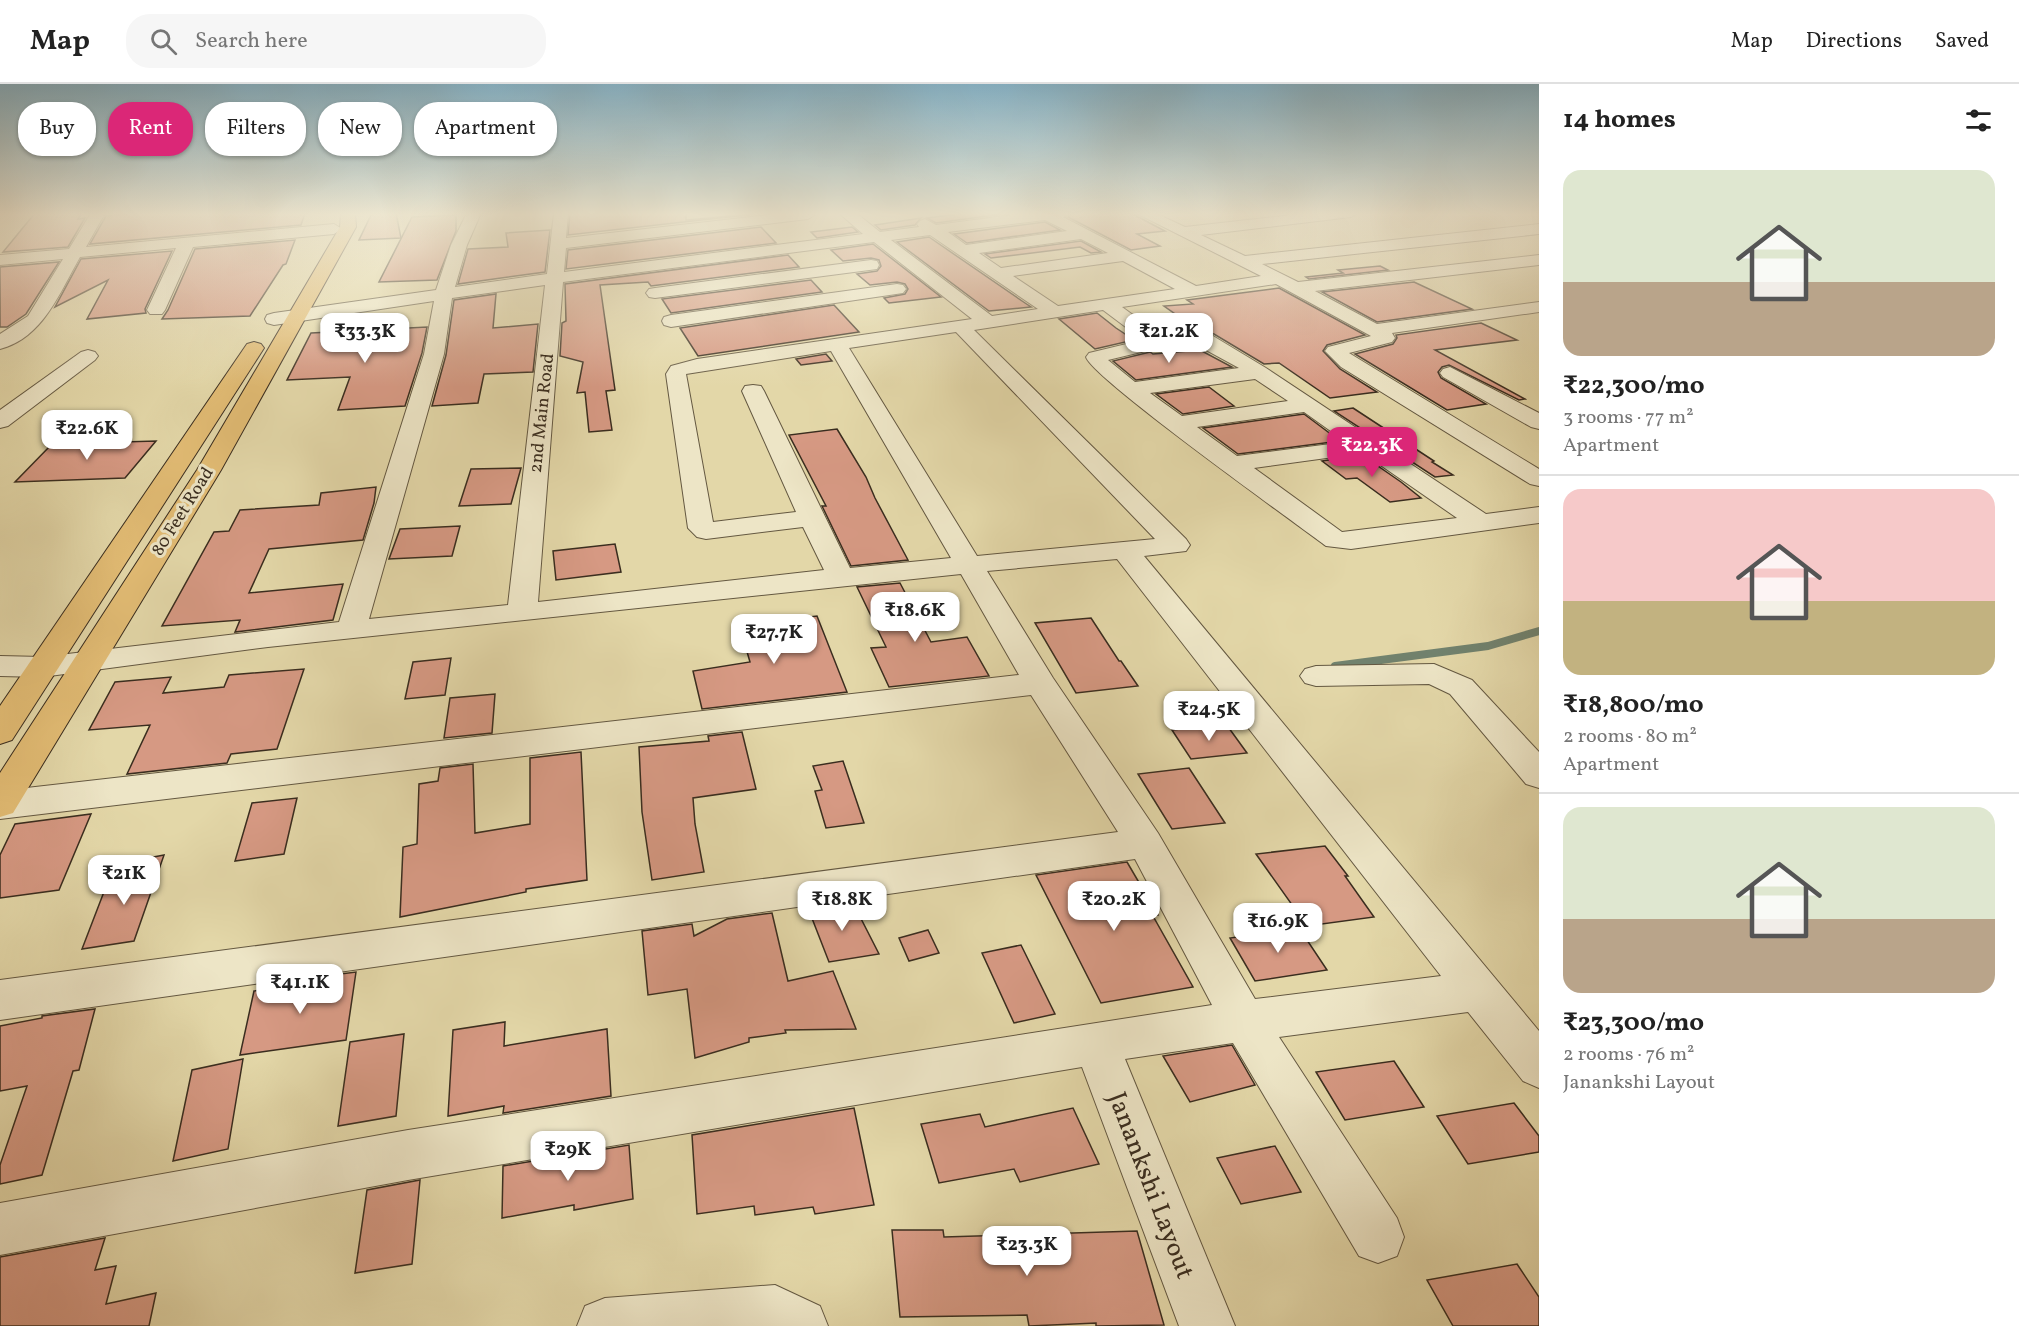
<!DOCTYPE html>
<meta charset="utf-8">
<style>
body{margin:0;font-family:Vollkorn,serif;background:#f6f6f6;color:#222;height:100vh;display:flex;flex-direction:column;font-size:22px;white-space:nowrap}
*{box-sizing:border-box;margin:0}
p{font-size:20px;color:#767676}
.icon{flex:none;width:33px;height:33px;fill:none;stroke:currentColor;stroke-width:2;stroke-linecap:round;stroke-linejoin:round}
.map{position:relative;flex:1;overflow:hidden}
.side{display:flex;flex-direction:column;background:#fff;width:480px}
.side>*{flex:none}
.hud{position:absolute;left:18px;top:18px;width:570px;height:54px;display:flex;gap:12px}
.price{position:absolute;translate:-50% -51px;padding:0 14px;border-radius:12px;background:#fff;color:#222;font-size:20px;line-height:39px;filter:drop-shadow(0 2px 3px #0008)}
.price::after{content:'';position:absolute;left:50%;top:36px;width:18px;height:14px;margin-left:-9px;background:inherit;clip-path:polygon(0 0,100% 0,50% 100%)}
.price.active{background:#db2777;color:#fff}
ul{padding:0;list-style:none}
li{display:grid;align-content:center;gap:12px;height:318px;padding:0 24px}
li+li{border-top:2px solid #e0e0e0}
li span{display:grid;place-items:center;height:186px;border-radius:18px;color:#555}
li>.icon{margin-inline-start:auto}
span .icon{width:108px;height:108px;fill:#fffc;stroke-width:1}
li b{font-size:26px}
h2{display:flex;justify-content:space-between;align-items:center;height:72px;padding:0 24px;font-size:26px}
.chip{padding:0 21px;border-radius:24px;background:#fff;box-shadow:0 2px 4px #0004;font-size:21px;line-height:54px}
.chip.active{background:#db2777;color:#fff}
header{display:flex;align-items:center;gap:36px;box-sizing:border-box;height:84px;padding:0 30px;background:#fff;border-bottom:2px solid #e0e0e0}
header strong{font-size:28px}
nav{display:flex;gap:33px;margin-inline-start:auto;font-size:21px}
.search{width:420px;height:54px;background:#f6f6f6;display:flex;align-items:center;gap:15px;box-sizing:border-box;padding:0 21px;border-radius:24px;color:#767676;font-size:22px}
main{display:flex;flex:1;min-height:0}
.map>svg:first-child{display:block}
.lines{fill:none;stroke-linecap:round;stroke-linejoin:round}
.stream{stroke:#71826e;stroke-width:8}
.building{fill:#d69983;stroke:#3a2d1f;stroke-width:1.5}
.minor-casing{stroke:#645841;stroke-width:2}
.major-casing{stroke:#3a2d1f;stroke-width:2}
.minor{fill:#ede5c6;fill-rule:evenodd}
.major{fill:#e2bc74;fill-rule:evenodd}
.labels{text-anchor:middle;stroke-width:6;stroke-linejoin:round;paint-order:stroke}
.far-street-label{font-size:18px;fill:#3a2d1f;stroke:#ede5c6}
.near-street-label{font-size:26px;fill:#3a2d1f;stroke:#ede5c6}
</style>
<header>
<strong>Map</strong>
<div class="search"><svg class="icon" aria-label="search" viewBox="0 0 24 24"><circle cx="10" cy="10" r="6"/><path d="M15 15l6 6"/></svg>Search here</div>
<nav><a>Map</a><a>Directions</a><a>Saved</a></nav>
</header>
<main>
<div class="map">
<svg width="1539" height="1242" viewBox="0 0 1539 1242">
<rect width="100%" height="100%" fill="#e3d7a8"/>
<filter id="stains"><feTurbulence type="fractalNoise" baseFrequency=".00333" numOctaves="4"/><feColorMatrix values="0 0 0 0 .2 0 0 0 0 .09 0 0 0 0 .02 0 0 0 .5 -.17"/></filter>
<radialGradient id="worn" r=".72"><stop offset=".6" stop-color="#630" stop-opacity="0"/><stop offset="1" stop-color="#630" stop-opacity=".3"/></radialGradient>
<g class="lines">
<polyline class="stream" points="1335,582 1488,562 1539,547"/>
</g>
<g class="building">
<polygon points="35,129 82,129 78,135 85,134 68,163 3,168"/>
<polygon points="135,129 305,129 301,141 90,160 106,132"/>
<polygon points="372,129 396,129 401,154 359,156"/>
<polygon points="570,129 686,129 686,136 764,129 568,151"/>
<polygon points="966,129 1009,129 936,139 927,134"/>
<polygon points="1072,129 1131,129 1165,147 1137,150 1160,162 1131,166 1068,133"/>
<polygon points="456,131 456,147 437,196 379,198 412,133"/>
<polygon points="921,134 915,141 881,146 875,141"/>
<polygon points="1045,138 1060,146 967,159 954,150"/>
<polygon points="761,143 776,159 566,185 568,166"/>
<polygon points="852,143 858,148 817,154 811,148"/>
<polygon points="550,146 545,188 458,200 468,165 508,163 506,149"/>
<polygon points="929,153 1025,219 1031,223 989,227 897,158"/>
<polygon points="295,156 286,180 283,181 250,232 162,235 168,226 195,165"/>
<polygon points="1081,157 1101,168 1091,169 1080,163 991,174 985,170"/>
<polygon points="873,160 941,213 889,219 884,214 905,210 908,205 905,200 897,198 870,201 857,190 877,187 881,182 879,176 871,174 843,177 831,166"/>
<polygon points="172,167 145,225 146,229 87,235 108,196 55,223 81,175"/>
<polygon points="788,171 799,183 651,202 648,198 600,201 615,306 606,307 612,346 589,348 585,308 577,309 583,278 560,272 562,239 566,237 565,200"/>
<polygon points="59,178 26,230 7,243 0,243 0,183"/>
<polygon points="1380,182 1388,186 1309,195 1306,193 1343,189 1338,186"/>
<polygon points="811,196 822,208 671,229 662,215"/>
<polygon points="1414,198 1472,225 1377,238 1322,208"/>
<polygon points="1279,204 1365,251 1327,261 1323,267 1340,285 1377,308 1330,314 1279,279 1264,280 1214,250 1198,246 1164,222 1193,220 1187,216"/>
<polygon points="496,210 493,244 538,240 533,288 484,290 478,319 432,322 446,271 454,216"/>
<polygon points="834,221 859,248 698,272 680,244"/>
<polygon points="1097,229 1116,244 1134,256 1095,265 1059,235"/>
<polygon points="1481,239 1517,256 1435,266 1525,315 1519,316 1449,281 1442,283 1438,288 1441,294 1486,320 1447,326 1355,270 1393,260 1397,254 1396,251"/>
<polygon points="427,243 422,269 405,322 338,326 350,293 287,296 311,249"/>
<polygon points="1200,266 1232,283 1136,296 1113,277 1150,268 1153,270"/>
<polygon points="826,270 832,277 801,281 796,275"/>
<polygon points="1209,303 1234,322 1183,330 1156,310"/>
<polygon points="1353,324 1434,377 1432,378 1453,391 1435,393 1334,327"/>
<polygon points="1304,330 1340,357 1238,370 1203,344"/>
<polygon points="837,345 866,393 875,414 908,476 851,482 822,422 826,422 789,351"/>
<polygon points="156,357 125,394 15,398 52,360"/>
<polygon points="1362,371 1401,398 1421,414 1390,418 1357,394 1346,395 1322,377"/>
<polygon points="521,384 511,420 459,422 471,385"/>
<polygon points="376,403 374,419 363,456 269,465 249,509 343,500 333,536 235,548 240,536 162,542 214,448 229,447 240,426 319,421 321,409"/>
<polygon points="460,442 452,472 389,475 400,445"/>
<polygon points="615,460 621,488 556,496 553,467"/>
<polygon points="900,499 931,558 967,553 989,592 889,603 871,564 886,563 857,503"/>
<polygon points="783,531 784,536 817,532 847,608 702,625 693,587 750,578 738,537"/>
<polygon points="1091,534 1119,577 1121,577 1138,602 1076,609 1035,539"/>
<polygon points="451,574 445,611 405,615 413,578"/>
<polygon points="304,585 277,665 231,670 227,679 127,690 150,641 89,646 115,598 171,593 163,609 224,603 229,591"/>
<polygon points="495,610 492,649 444,654 450,614"/>
<polygon points="1226,640 1247,669 1191,675 1172,646"/>
<polygon points="742,648 756,705 693,714 695,740 704,788 652,796 642,728 639,663 709,657 708,652"/>
<polygon points="581,668 587,796 526,805 526,808 400,833 403,763 417,760 419,700 438,697 440,684 473,680 475,749 530,740 530,674"/>
<polygon points="843,677 864,739 826,744 815,707 822,706 813,682"/>
<polygon points="1189,684 1225,739 1172,745 1138,690"/>
<polygon points="297,714 284,770 235,777 252,719"/>
<polygon points="91,730 59,806 0,814 0,771 15,740"/>
<polygon points="1325,762 1348,792 1345,792 1374,833 1307,842 1256,770"/>
<polygon points="164,771 134,857 82,865 107,800 128,797 133,777"/>
<polygon points="1127,778 1158,831 1153,832 1193,903 1101,919 1036,791"/>
<polygon points="852,817 879,870 829,878 808,824"/>
<polygon points="772,829 788,897 833,887 856,945 785,946 786,949 749,954 749,958 695,974 687,905 648,911 642,847 692,840 694,852 727,835"/>
<polygon points="1299,844 1327,886 1255,897 1230,854"/>
<polygon points="928,846 939,869 909,877 899,854"/>
<polygon points="1021,861 1055,930 1014,939 982,869"/>
<polygon points="356,888 346,956 240,971 254,907 308,899 309,894"/>
<polygon points="95,925 79,986 73,987 42,1091 0,1100 0,1081 27,1002 0,1007 0,942 42,934 42,932"/>
<polygon points="505,938 504,962 607,945 611,1012 503,1029 504,1022 448,1032 453,946"/>
<polygon points="404,950 396,1032 338,1042 350,958"/>
<polygon points="1232,961 1255,1001 1190,1018 1163,972"/>
<polygon points="243,975 228,1065 173,1077 192,986"/>
<polygon points="1394,977 1424,1023 1345,1036 1316,988"/>
<polygon points="1514,1019 1539,1052 1539,1068 1468,1080 1437,1032"/>
<polygon points="854,1024 874,1121 815,1130 813,1123 755,1131 754,1122 697,1130 692,1051"/>
<polygon points="1073,1024 1099,1080 1020,1098 1014,1085 939,1099 921,1040 980,1030 985,1043"/>
<polygon points="629,1061 633,1115 574,1126 574,1121 502,1134 503,1082"/>
<polygon points="1275,1062 1301,1108 1241,1120 1217,1074"/>
<polygon points="420,1096 412,1180 355,1189 367,1106"/>
<polygon points="892,1146 943,1146 944,1153 1137,1147 1164,1241 1096,1242 1096,1239 1029,1242 1027,1231 900,1233"/>
<polygon points="105,1154 95,1186 116,1182 106,1220 156,1209 149,1242 0,1242 0,1173"/>
<polygon points="1517,1180 1539,1213 1539,1242 1453,1242 1427,1196"/>
</g>
<g class="lines">
<defs>
<g id="minor">
<path d="M91 129H105L86 163 334 140 342 145 334 150 193 163 165 226 162 230H150L147 226 176 164 80 173C60 208 43 254 0 265V250L28 232 63 175 0 181V171L69 165Z"/>
<path d="M467 129H481L467 161 455 203 547 190 554 129H568L566 154 785 129 815 131 808 135 566 164 564 188 863 150 839 129H856L880 148 919 143 917 140 920 137 925 135 936 141 1027 129H1070L1063 133 1196 202 1261 192 1136 129H1155L1185 143 1311 129H1358L1351 133 1201 151 1245 172 1539 140V150L1262 180 1298 198 1539 171V181L1315 207 1377 240 1539 218V228L1392 249 1395 254 1392 258 1349 269 1539 385V402L1530 400 1341 283 1325 267 1328 263 1371 252 1276 200 1122 223 1162 252 1195 248 1213 252 1266 284 1486 430 1539 423V439L1351 465 1326 462C1294 438 1091 293 1086 273L1089 269 1143 256 1103 226 974 246 1186 455 1190 461 1186 467 1144 472 1539 947V1004L1523 997 1468 928 1279 953 1397 1134 1404 1153 1397 1172 1378 1179 1359 1172 1233 959 1125 975 1235 1242H1179L1082 983 408 1096 0 1171V1119L408 1046 1212 921 1135 775 0 936V896L1118 748 1031 611 0 735V707L1019 591 961 490 268 563 42 593 0 592V572L42 573 339 538 424 270 434 217 274 241 267 239 265 235 267 231 274 229 436 206 451 161ZM1045 136 1067 147 966 161 948 148ZM930 151 1038 225 992 232 891 156ZM1081 155 1108 169 1001 184 979 169ZM874 158 972 235 697 275 671 282 666 290 688 444 697 453 706 455 803 443 824 486 538 518 563 198ZM1123 177 1175 205 1058 222 1013 192ZM545 201 508 521 369 535 444 270 452 214ZM956 248 1155 455 977 472 849 264ZM1195 260 1239 284 1135 298 1108 276 1158 264ZM831 267 951 474 850 484 764 307 761 302 753 301 745 302 742 307 796 428 713 438 686 290ZM1255 295 1288 317 1182 332 1150 309ZM1304 328 1346 358 1237 372 1197 343ZM1363 369 1457 434 1342 448 1254 384ZM1117 475 1441 892 1255 915 1158 749 1053 594 987 487Z"/>
<polygon points="871,176 877,177 879,181 877,185 655,214 649,213 646,209 649,205 655,204"/>
<polygon points="897,200 903,201 906,205 903,209 671,243 664,241 662,237 664,233 671,231"/>
<polygon points="88,266 95,268 98,272 95,276 8,342 0,344 0,326 81,268"/>
<polygon points="1450,283 1539,329 1539,345 1531,343 1443,293 1440,289 1443,285"/>
<polygon points="1434,580 1472,596 1539,668 1539,704 1526,700 1450,610 1429,600 1316,602 1305,599 1300,592 1305,585 1316,582"/>
<polygon points="775,1201 820,1222 828,1242 577,1242 585,1222 605,1214"/>
</g>
<g id="major">
<polygon points="341,129 355,129 356,143 221,386 13,729 0,733 0,689 197,386 340,143"/>
<polygon points="254,258 261,260 264,264 12,656 0,660 0,622 247,260"/>
</g>
</defs>
<use href="#minor" class="minor-casing"/>
<use href="#major" class="major-casing"/>
<use href="#minor" class="minor"/>
<use href="#major" class="major"/>
</g>
<linearGradient id="sky" x2="0" y2="1"><stop stop-color="#87b6cc"/><stop offset="0.43" stop-color="#f2edd8"/><stop offset="1" stop-color="#f2edd8" stop-opacity="0"/></linearGradient>
<rect width="1539" height="303" fill="url(#sky)"/>
<g class="labels">
<g class="far-street-label">
<text transform="translate(541 329) rotate(-84)" y="6">2nd Main Road</text>
<text transform="translate(182 427) rotate(-58)" y="6">80 Feet Road</text>
</g>
<g class="near-street-label">
<text transform="translate(1152 1101) rotate(69)" y="9">Janankshi Layout</text>
</g>
</g>
<rect width="100%" height="100%" filter="url(#stains)"/>
<rect width="100%" height="100%" fill="url(#worn)"/>
</svg>
<b class="price" style="left:365px;top:280px">₹33.3K</b>
<b class="price" style="left:1169px;top:280px">₹21.2K</b>
<b class="price" style="left:87px;top:377px">₹22.6K</b>
<b class="price active" style="left:1372px;top:394px">₹22.3K</b>
<b class="price" style="left:915px;top:559px">₹18.6K</b>
<b class="price" style="left:774px;top:581px">₹27.7K</b>
<b class="price" style="left:1209px;top:658px">₹24.5K</b>
<b class="price" style="left:124px;top:822px">₹21K</b>
<b class="price" style="left:842px;top:848px">₹18.8K</b>
<b class="price" style="left:1114px;top:848px">₹20.2K</b>
<b class="price" style="left:1278px;top:870px">₹16.9K</b>
<b class="price" style="left:300px;top:931px">₹41.1K</b>
<b class="price" style="left:568px;top:1098px">₹29K</b>
<b class="price" style="left:1027px;top:1193px">₹23.3K</b>
<div class="hud">
<a class="chip">Buy</a>
<a class="chip active">Rent</a>
<a class="chip">Filters</a>
<a class="chip">New</a>
<a class="chip">Apartment</a>
</div>
</div>
<section class="side">
<h2>14 homes<svg class="icon" aria-label="filters" viewBox="0 0 24 24"><path d="M4 7h16M4 17h16"/><circle cx="9" cy="7" r="2"/><circle cx="15" cy="17" r="2"/></svg></h2>
<ul>
<li><span style="background:linear-gradient(#dfe7d0 60%,#b9a48a 0)"><svg class="icon" aria-label="home" viewBox="0 0 24 24"><path d="M3 11l9-7 9 7M6 9v11h12V9"/></svg></span><div><b>₹22,300/mo</b><p>3 rooms · 77 m²</p><p>Apartment</p></div></li>
<li><span style="background:linear-gradient(#f6c9c9 60%,#c2b280 0)"><svg class="icon" aria-label="home" viewBox="0 0 24 24"><path d="M3 11l9-7 9 7M6 9v11h12V9"/></svg></span><div><b>₹18,800/mo</b><p>2 rooms · 80 m²</p><p>Apartment</p></div></li>
<li><span style="background:linear-gradient(#dfe7d0 60%,#b9a48a 0)"><svg class="icon" aria-label="home" viewBox="0 0 24 24"><path d="M3 11l9-7 9 7M6 9v11h12V9"/></svg></span><div><b>₹23,300/mo</b><p>2 rooms · 76 m²</p><p>Janankshi Layout</p></div></li>
</ul>
</section>
</main>
